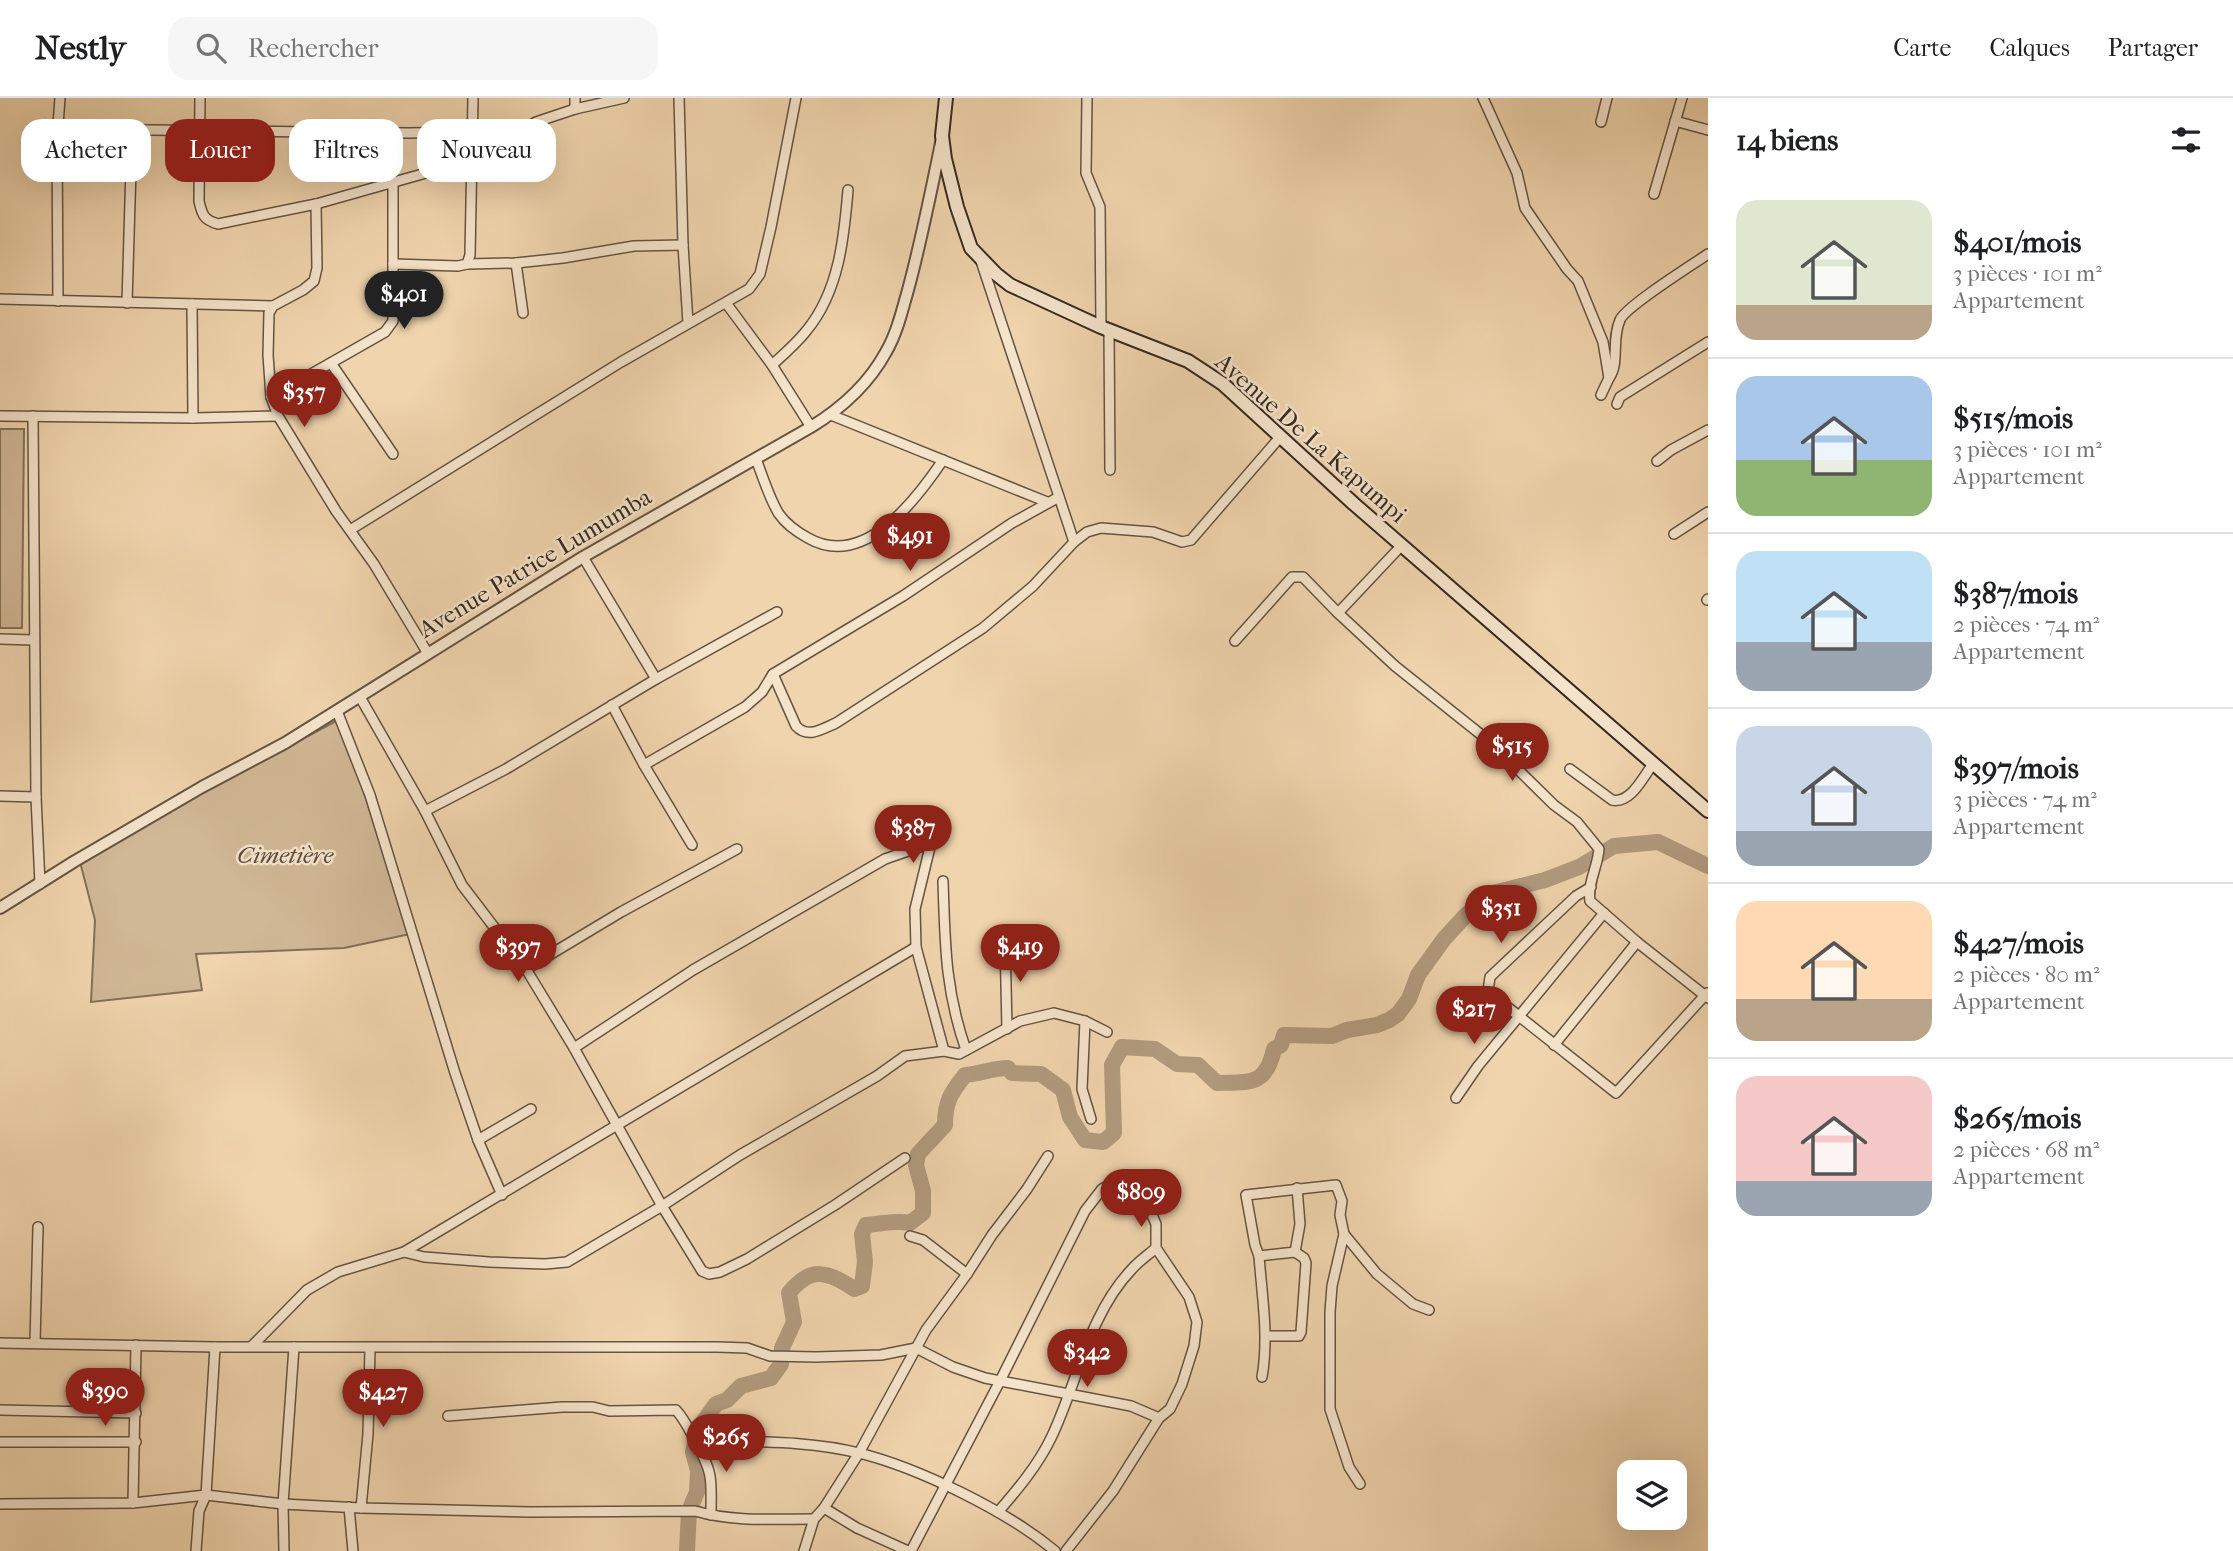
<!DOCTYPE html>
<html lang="fr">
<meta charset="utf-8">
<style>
body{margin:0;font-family:"IM FELL French Canon",serif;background:#f6f6f6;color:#202124;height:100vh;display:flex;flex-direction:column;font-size:26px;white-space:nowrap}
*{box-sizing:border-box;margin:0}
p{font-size:23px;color:#757577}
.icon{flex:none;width:38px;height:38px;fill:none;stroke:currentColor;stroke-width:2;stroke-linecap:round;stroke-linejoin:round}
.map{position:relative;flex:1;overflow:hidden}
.sheet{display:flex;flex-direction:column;background:#fff;width:525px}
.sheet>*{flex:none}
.top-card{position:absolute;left:21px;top:21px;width:665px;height:63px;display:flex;gap:14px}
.buttons{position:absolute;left:1617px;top:1362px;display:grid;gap:14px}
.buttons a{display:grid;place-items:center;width:70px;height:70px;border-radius:14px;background:#fff;box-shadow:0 7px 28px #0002;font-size:35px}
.price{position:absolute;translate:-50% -60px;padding:0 16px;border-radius:24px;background:#8f2418;color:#fff;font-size:23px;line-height:46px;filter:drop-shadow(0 2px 4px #0008)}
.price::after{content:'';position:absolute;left:50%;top:42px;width:21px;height:16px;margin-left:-10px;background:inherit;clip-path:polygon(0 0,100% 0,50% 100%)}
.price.active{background:#222;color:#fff}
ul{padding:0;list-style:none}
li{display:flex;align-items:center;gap:21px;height:175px;padding:0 28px}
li+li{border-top:2px solid #e0e0e0}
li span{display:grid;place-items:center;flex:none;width:196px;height:140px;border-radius:21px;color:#555}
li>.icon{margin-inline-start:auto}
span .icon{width:84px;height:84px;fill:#fffc;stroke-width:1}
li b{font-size:30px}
h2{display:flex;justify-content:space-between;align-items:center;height:84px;padding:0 28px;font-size:30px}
.tag{padding:0 24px;border-radius:21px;background:#fff;box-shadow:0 7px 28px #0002;font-size:24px;line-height:63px}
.tag.active{background:#8f2418;color:#fff}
header{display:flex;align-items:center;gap:42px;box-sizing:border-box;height:98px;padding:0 35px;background:#fff;border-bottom:2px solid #e0e0e0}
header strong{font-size:33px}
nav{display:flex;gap:38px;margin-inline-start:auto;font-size:24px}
.search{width:490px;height:63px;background:#f6f6f6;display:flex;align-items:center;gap:18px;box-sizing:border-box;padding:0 24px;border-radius:21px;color:#757577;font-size:26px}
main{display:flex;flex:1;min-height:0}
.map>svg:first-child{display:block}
.green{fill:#d0b795;stroke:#83705b;stroke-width:2}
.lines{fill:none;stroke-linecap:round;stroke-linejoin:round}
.river{stroke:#b19a7d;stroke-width:16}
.minor-casing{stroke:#645444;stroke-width:12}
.tertiary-casing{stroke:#645444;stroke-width:14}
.secondary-casing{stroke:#362921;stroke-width:16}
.minor{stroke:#f5e3ca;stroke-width:9}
.tertiary{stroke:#f5e3ca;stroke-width:10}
.secondary{stroke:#f5e3ca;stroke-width:12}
.labels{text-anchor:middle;stroke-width:5;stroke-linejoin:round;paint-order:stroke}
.street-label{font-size:24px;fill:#362921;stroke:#f5e3ca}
.park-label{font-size:24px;font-style:italic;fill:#5c4c3e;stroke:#f5e3ca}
</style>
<header>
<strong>Nestly</strong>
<div class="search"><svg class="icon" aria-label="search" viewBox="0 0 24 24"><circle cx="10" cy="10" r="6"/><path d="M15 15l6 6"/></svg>Rechercher</div>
<nav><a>Carte</a><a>Calques</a><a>Partager</a></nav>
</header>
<main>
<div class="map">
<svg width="1708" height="1453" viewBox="0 0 1708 1453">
<rect width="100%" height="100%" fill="#f0d4ad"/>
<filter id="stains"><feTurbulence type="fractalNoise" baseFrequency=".00286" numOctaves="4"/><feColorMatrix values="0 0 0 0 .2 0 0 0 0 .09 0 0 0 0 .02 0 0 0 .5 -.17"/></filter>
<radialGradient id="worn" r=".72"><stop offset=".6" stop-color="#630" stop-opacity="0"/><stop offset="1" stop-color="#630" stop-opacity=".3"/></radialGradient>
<g class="green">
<polygon points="0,331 24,331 22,530 0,530"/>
<polygon points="340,621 410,836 344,850 196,856 202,892 91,904 95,822 79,760"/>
</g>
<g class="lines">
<path class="river" d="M687 1453 689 1413 697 1394 698 1373 693 1354 698 1331 716 1306 727 1302 741 1288 771 1280 781 1266 782 1250 794 1224 789 1195C810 1168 828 1173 854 1191L862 1188 865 1164 862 1136 866 1127C881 1126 895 1122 910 1125L923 1115V1093L916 1067 918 1056 945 1027C945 1003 951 995 965 977 980 976 993 970 1008 970L1012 975 1041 976 1063 992 1070 1019 1085 1042 1103 1044 1114 1035 1112 967 1122 949 1155 951 1177 966 1198 967 1217 985C1250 984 1266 988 1274 951L1281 947 1284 937 1332 938 1347 932 1377 927 1389 922 1398 916 1409 901 1418 877 1444 841 1466 817 1493 795 1545 782 1579 769 1614 748 1658 744 1708 768"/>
<defs>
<g id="minor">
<path d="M200 0 199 103C202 117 204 122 218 126L316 106 472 62 536 24 575 11 624 0"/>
<polyline points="679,0 683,147 688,225"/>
<polyline points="1087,0 1086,75 1100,109 1101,229"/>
<polyline points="1483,0 1517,75 1525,110 1567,171 1578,183 1603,244 1609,280 1601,297"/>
<polyline points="575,11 575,0"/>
<polyline points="1675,23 1708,32"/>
<polyline points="1601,24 1607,0"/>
<polyline points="57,41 60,0"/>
<polyline points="1654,96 1682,0"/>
<polyline points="316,106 317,170 314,183 303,192 273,208 269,215 268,257 271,299 278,318 336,413 374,466 427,554"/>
<polyline points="516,165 523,215"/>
<polyline points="393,166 458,168 467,166 470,157 473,0"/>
<polyline points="467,166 516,165 563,160 634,148 683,147"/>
<polyline points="0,201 273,208"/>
<polyline points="58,203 57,42 61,35 68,31 408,35 473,34"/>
<polyline points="127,205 131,70"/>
<polyline points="726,205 772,267 811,329"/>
<polyline points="192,206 193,320"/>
<polyline points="1109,232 1110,372"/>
<polyline points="331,265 393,356"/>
<path d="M772 267C784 256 797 245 807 232 839 193 844 140 848 92"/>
<path d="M1609 280C1620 265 1611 242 1620 222 1625 209 1692 167 1708 156"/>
<polyline points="271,299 385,234 393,223 393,86"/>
<polyline points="1617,306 1620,299 1708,244"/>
<polyline points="831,317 1047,404"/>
<polyline points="0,318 193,320 278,318"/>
<polyline points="33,318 36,699 40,786"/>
<path d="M756 361C763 379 769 400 779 416 786 426 797 434 808 440 864 472 916 402 943 362"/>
<polyline points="1657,363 1671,352 1708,332"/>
<polyline points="350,432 621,264 749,191 760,176 771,129 796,0"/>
<polyline points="1674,436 1708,414"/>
<polyline points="1074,444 1087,434 1101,430 1153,434 1182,444 1191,442 1281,338"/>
<polyline points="583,459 656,581"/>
<polyline points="1707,502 1708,501"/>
<polyline points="1338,515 1402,447"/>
<polyline points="0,541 34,542"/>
<path d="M1235 543 1292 479H1303L1338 515 1395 568 1489 643 1554 707 1577 724 1599 751C1598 768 1587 786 1590 803L1637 844 1708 900"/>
<path d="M773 576 796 628C808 641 822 631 836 625L983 530 1033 488 1074 444 981 163"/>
<polyline points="360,599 425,713 462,787 526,871 574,950 662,1108 702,1173 709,1176 720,1174 747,1161 835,1107 905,1060"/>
<polyline points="612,607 644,667 692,747"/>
<polyline points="337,613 370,697 455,975 478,1042 502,1097"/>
<polyline points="644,667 745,609 762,594 773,576 903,498 1012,425 1059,399"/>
<path d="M1570 671 1612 702C1631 706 1643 679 1653 666"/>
<polyline points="0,698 36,699"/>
<polyline points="425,713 506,671 656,581 777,514"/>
<polyline points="931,745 915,811 916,849 944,953"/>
<path d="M943 783C945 845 945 892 966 952"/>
<polyline points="1591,789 1576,798 1490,879 1488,893 1491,896 1616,995 1707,895"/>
<polyline points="1005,842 1007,931"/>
<polyline points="526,871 621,814 737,751"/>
<polyline points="1085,923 1082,991 1091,1021"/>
<polyline points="1554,947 1637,844"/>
<polyline points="574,950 693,872 885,761 931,745"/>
<polyline points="1456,1000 1478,968 1604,815"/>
<polyline points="478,1042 531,1011"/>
<polyline points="1344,1136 1377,1176 1413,1206 1429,1212"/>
<polyline points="910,1138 923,1142 967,1176"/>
<polyline points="404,1154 424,1159 489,1164 545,1166 567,1164 662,1108 740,1057 877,978 905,958 944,953 959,956 1020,923 1054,915 1085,923 1107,934"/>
<polyline points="1259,1158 1295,1154 1300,1126 1297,1090"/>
<polyline points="1267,1238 1299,1238 1301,1234 1306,1165 1304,1160 1295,1154"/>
<polyline points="0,1245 215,1249 717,1249 747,1250 770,1258 816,1259 881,1257 916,1250 953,1269 985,1280 1131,1308 1159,1320"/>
<polyline points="35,1245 38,1129"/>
<polyline points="252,1248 307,1192 338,1174 404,1154 916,849"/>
<path d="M1262 1279C1269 1238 1262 1199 1259 1158L1255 1147 1246 1097 1336 1087 1342 1103 1340 1117 1344 1136 1332 1188 1330 1214V1311L1349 1369 1360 1386"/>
<polyline points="0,1312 136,1315"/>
<path d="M448 1318 562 1309H593L609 1313 676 1312C686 1323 690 1334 697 1346 714 1377 711 1383 711 1417"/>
<path d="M736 1343C776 1344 819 1345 859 1355 919 1370 1007 1413 1055 1453"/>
<polyline points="0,1344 136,1344"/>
<polyline points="133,1405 136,1247"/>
<path d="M0 1406 133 1405 206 1397 283 1406 361 1410 530 1414 695 1413C733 1424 774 1421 814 1421"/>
<polyline points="349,1409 353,1453"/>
<polyline points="361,1410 368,1336 370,1250"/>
<polyline points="824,1410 857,1430 908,1453"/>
<path d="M998 1414C1018 1391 1038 1367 1051 1340 1078 1284 1088 1217 1132 1171 1139 1163 1148 1157 1156 1150"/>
<polyline points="196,1453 199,1413 206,1397 215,1249"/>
<polyline points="284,1453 283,1406 294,1249"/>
<polyline points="804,1453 814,1421 824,1410 859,1355 926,1232 967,1176 992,1137 1027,1091 1048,1058"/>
<polyline points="911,1453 1000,1283 1085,1113 1102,1091 1110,1086 1138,1094 1144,1099 1156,1126 1156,1150 1189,1199 1197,1224 1194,1248 1182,1286 1170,1311 1159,1320 1113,1393 1066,1453"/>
</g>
<path id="tertiary" d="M0 810 75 763 202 689 285 645 583 459 811 329C842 310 868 287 886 254 897 235 902 213 908 192 921 144 931 94 941 45"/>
<polyline id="secondary" points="946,0 942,38 945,61 957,109 971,150 996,176 1010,187 1101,229 1188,263 1223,286 1354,406 1708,713"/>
</defs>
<use href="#minor" class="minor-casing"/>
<use href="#tertiary" class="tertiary-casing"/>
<use href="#secondary" class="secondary-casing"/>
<use href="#minor" class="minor"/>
<use href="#tertiary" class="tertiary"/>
<use href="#secondary" class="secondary"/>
</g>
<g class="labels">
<g class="street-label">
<text transform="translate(1311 340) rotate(41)" y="8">Avenue De La Kapumpi</text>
<text transform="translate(535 465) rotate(-31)" y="8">Avenue Patrice Lumumba</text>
</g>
<g class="park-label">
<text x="285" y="765">Cimetière</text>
</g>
</g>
<rect width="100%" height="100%" filter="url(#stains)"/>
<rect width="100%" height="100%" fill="url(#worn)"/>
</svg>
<div class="buttons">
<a><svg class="icon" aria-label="layers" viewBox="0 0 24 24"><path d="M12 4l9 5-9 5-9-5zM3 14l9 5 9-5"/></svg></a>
</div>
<b class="price active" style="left:404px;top:233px">$401</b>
<b class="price" style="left:304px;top:331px">$357</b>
<b class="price" style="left:910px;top:475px">$491</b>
<b class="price" style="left:1512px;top:685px">$515</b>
<b class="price" style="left:913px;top:767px">$387</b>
<b class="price" style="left:1501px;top:847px">$351</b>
<b class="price" style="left:518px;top:886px">$397</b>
<b class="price" style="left:1020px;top:886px">$419</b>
<b class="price" style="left:1474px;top:948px">$217</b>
<b class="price" style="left:1141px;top:1131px">$809</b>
<b class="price" style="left:1087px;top:1291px">$342</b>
<b class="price" style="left:105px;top:1330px">$390</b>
<b class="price" style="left:383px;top:1331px">$427</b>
<b class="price" style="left:726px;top:1376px">$265</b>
<div class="top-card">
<a class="tag">Acheter</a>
<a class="tag active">Louer</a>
<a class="tag">Filtres</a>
<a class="tag">Nouveau</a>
</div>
</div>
<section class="sheet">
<h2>14 biens<svg class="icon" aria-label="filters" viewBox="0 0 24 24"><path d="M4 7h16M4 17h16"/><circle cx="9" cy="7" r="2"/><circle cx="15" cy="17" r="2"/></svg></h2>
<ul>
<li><span style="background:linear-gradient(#dfe7d0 75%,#b9a48a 0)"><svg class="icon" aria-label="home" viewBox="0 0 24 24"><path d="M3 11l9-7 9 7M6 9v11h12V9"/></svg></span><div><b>$401/mois</b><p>3 pièces · 101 m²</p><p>Appartement</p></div></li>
<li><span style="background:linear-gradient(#a9c7e8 60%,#8fb573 0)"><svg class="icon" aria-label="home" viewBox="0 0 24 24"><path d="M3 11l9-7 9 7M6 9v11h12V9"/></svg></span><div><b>$515/mois</b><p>3 pièces · 101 m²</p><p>Appartement</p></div></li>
<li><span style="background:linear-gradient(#bfe0f5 65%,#9aa5b1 0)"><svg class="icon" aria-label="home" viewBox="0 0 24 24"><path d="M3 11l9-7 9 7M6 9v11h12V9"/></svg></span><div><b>$387/mois</b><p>2 pièces · 74 m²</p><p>Appartement</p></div></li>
<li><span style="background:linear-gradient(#c9d6e8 75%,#9aa5b1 0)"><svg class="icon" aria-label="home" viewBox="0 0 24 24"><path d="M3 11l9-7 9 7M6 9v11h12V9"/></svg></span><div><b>$397/mois</b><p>3 pièces · 74 m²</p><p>Appartement</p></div></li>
<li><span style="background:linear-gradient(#ffd9b3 70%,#b9a48a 0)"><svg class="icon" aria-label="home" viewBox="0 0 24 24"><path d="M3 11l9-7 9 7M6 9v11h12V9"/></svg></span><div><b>$427/mois</b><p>2 pièces · 80 m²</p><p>Appartement</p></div></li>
<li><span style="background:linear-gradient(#f6c9c9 75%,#9aa5b1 0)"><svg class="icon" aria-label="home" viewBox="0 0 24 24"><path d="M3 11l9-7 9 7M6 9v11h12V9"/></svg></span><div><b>$265/mois</b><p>2 pièces · 68 m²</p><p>Appartement</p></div></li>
</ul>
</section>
</main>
